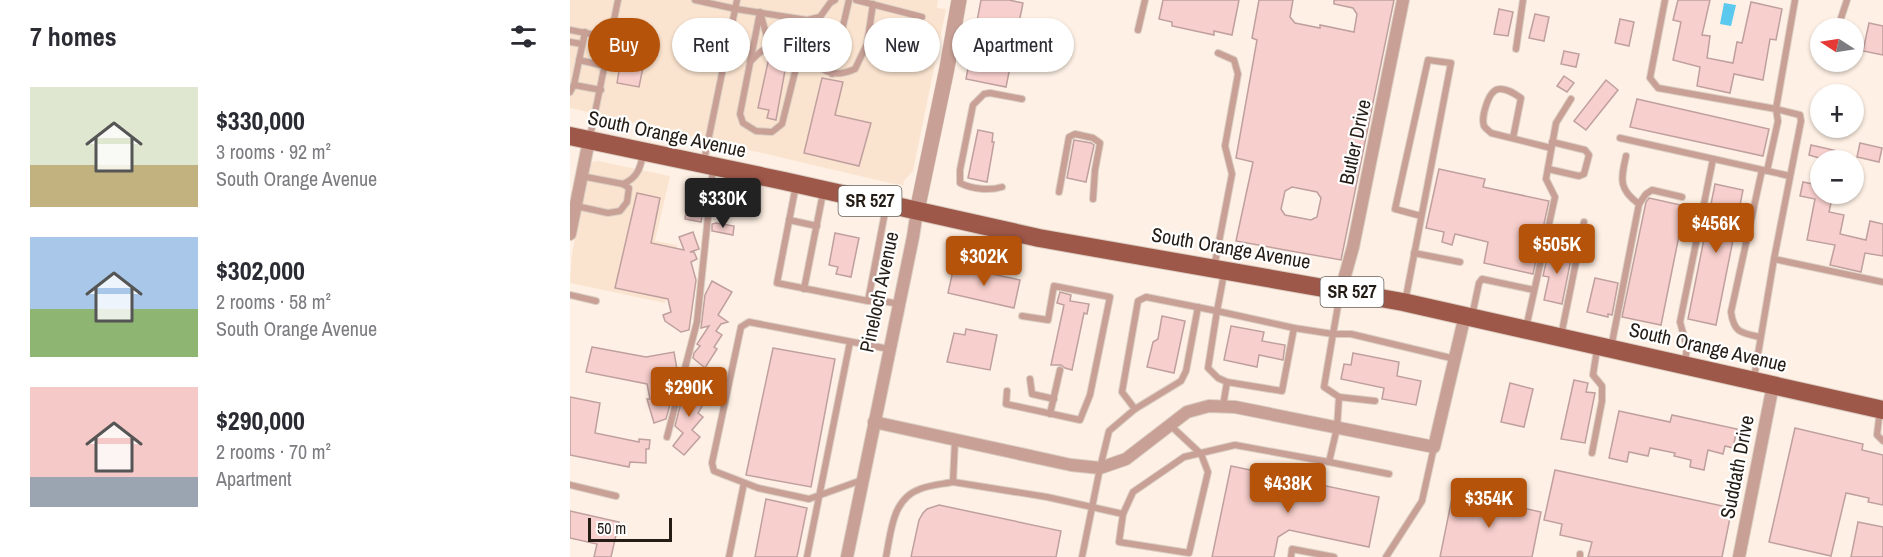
<!DOCTYPE html>
<meta charset="utf-8">
<style>
body{margin:0;font-family:"Archivo Narrow",sans-serif;background:#f7f7f7;color:#2b2b33;height:100vh;display:flex;flex-direction:column;font-size:22px;white-space:nowrap}
*{box-sizing:border-box;margin:0}
p{font-size:20px;color:#7c7c81}
.icon{flex:none;width:33px;height:33px;fill:none;stroke:currentColor;stroke-width:2;stroke-linecap:round;stroke-linejoin:round}
.map{position:relative;flex:1;overflow:hidden}
.drawer{display:flex;flex-direction:column;background:#fff;width:570px}
.drawer>*{flex:none}
.guide{position:absolute;left:18px;top:18px;width:570px;height:54px;display:flex;gap:12px}
.needle{width:39px;rotate:282deg}
.buttons{position:absolute;left:1240px;top:18px;display:grid;gap:12px}
.buttons a{display:grid;place-items:center;width:54px;height:54px;border-radius:50%;background:#fff;box-shadow:0 2px 4px #0004;font-size:30px}
.scale{position:absolute;left:18px;bottom:15px;width:84px;box-sizing:border-box;padding-left:6px;border:3px solid #241c15;border-top:0;font-size:16px;line-height:21px;white-space:nowrap;color:#241c15;-webkit-text-stroke:4px #fff;paint-order:stroke}
.price{position:absolute;translate:-50% -51px;padding:0 14px;border-radius:6px;background:#b45309;color:#fff;font-size:20px;line-height:39px;filter:drop-shadow(0 2px 3px #0008)}
.price::after{content:'';position:absolute;left:50%;top:36px;width:18px;height:14px;margin-left:-9px;background:inherit;clip-path:polygon(0 0,100% 0,50% 100%)}
.price.active{background:#222;color:#fff}
ul{padding:0;list-style:none}
li{display:flex;align-items:center;gap:18px;height:150px;padding:0 30px}
li span{display:grid;place-items:center;flex:none;width:168px;height:120px;border-radius:0px;color:#555}
li>.icon{margin-inline-start:auto}
span .icon{width:72px;height:72px;fill:#fffc;stroke-width:1}
li b{font-size:26px}
h2{display:flex;justify-content:space-between;align-items:center;height:72px;padding:0 30px;font-size:26px}
.pill{padding:0 21px;border-radius:27px;background:#fff;box-shadow:0 2px 4px #0004;font-size:21px;line-height:54px}
.pill.active{background:#b45309;color:#fff}
main{display:flex;flex:1;min-height:0}
.map>svg:first-child{display:block}
.built{fill:#fbe4cf}
.water{fill:#5bc8ee}
.building{fill:#f7cfcc;stroke:#bfa09e;stroke-width:1.5;fill-rule:evenodd}
.lines{fill:none;stroke-linecap:round;stroke-linejoin:round}
.service-casing{stroke:#dbcec3;stroke-width:8}
.minor-casing{stroke:#dbcec3;stroke-width:14}
.tertiary-casing{stroke:#dbcec3;stroke-width:16}
.primary-casing{stroke:#dbcec3;stroke-width:20}
.service{stroke:#c8a096;stroke-width:6}
.minor{stroke:#c8a096;stroke-width:12}
.tertiary{stroke:#c8a096;stroke-width:15}
.primary{stroke:#9e5849;stroke-width:18}
.labels{text-anchor:middle;stroke-width:4.5;stroke-linejoin:round;paint-order:stroke}
.shield{fill:#fff;stroke:#66605b;stroke-width:1.5}
.shield-label{font-size:18px;font-weight:bold;fill:#241c15}
.street-label{font-size:20px;fill:#241c15;stroke:#fff}
</style>
<main>
<section class="drawer">
<h2>7 homes<svg class="icon" aria-label="filters" viewBox="0 0 24 24"><path d="M4 7h16M4 17h16"/><circle cx="9" cy="7" r="2"/><circle cx="15" cy="17" r="2"/></svg></h2>
<ul>
<li><span style="background:linear-gradient(#dfe7d0 65%,#c2b280 0)"><svg class="icon" aria-label="home" viewBox="0 0 24 24"><path d="M3 11l9-7 9 7M6 9v11h12V9"/></svg></span><div><b>$330,000</b><p>3 rooms · 92 m²</p><p>South Orange Avenue</p></div></li>
<li><span style="background:linear-gradient(#a9c7e8 60%,#8fb573 0)"><svg class="icon" aria-label="home" viewBox="0 0 24 24"><path d="M3 11l9-7 9 7M6 9v11h12V9"/></svg></span><div><b>$302,000</b><p>2 rooms · 58 m²</p><p>South Orange Avenue</p></div></li>
<li><span style="background:linear-gradient(#f6c9c9 75%,#9aa5b1 0)"><svg class="icon" aria-label="home" viewBox="0 0 24 24"><path d="M3 11l9-7 9 7M6 9v11h12V9"/></svg></span><div><b>$290,000</b><p>2 rooms · 70 m²</p><p>Apartment</p></div></li>
</ul>
</section>
<div class="map">
<svg width="1313" height="557" viewBox="0 0 1313 557">
<rect width="100%" height="100%" fill="#fef0e4"/>
<g class="built">
<polygon points="0,0 368,0 367,8 376,9 343,171 333,182 334,185 324,184 0,108"/>
<polygon points="28,161 100,176 85,241 107,245 95,303 0,283 2,254 19,167 22,162"/>
</g>
<polygon class="water" points="1154,3 1166,5 1161,26 1150,24"/>
<g class="building">
<polygon points="411,0 439,0 453,3 436,87 396,79"/>
<polygon points="593,0 669,0 662,35 644,31 644,35 602,26 602,22 589,19"/>
<path d="M689 0H723L720 17 725 23 750 28V25L784 32 787 14 783 8 764 4V0H824L771 260 666 241 683 162 666 158 687 40 682 38ZM722 187 747 192 751 198 747 217 741 220 715 215 711 209 715 191Z"/>
<polygon points="1108,0 1140,0 1132,35 1140,36 1137,58 1163,63 1167,42 1172,43 1181,2 1212,9 1206,40 1200,39 1193,80 1164,74 1160,93 1127,86 1130,67 1103,60 1111,22 1103,20"/>
<polygon points="929,9 943,12 938,36 924,34"/>
<polygon points="965,14 979,17 974,41 959,38"/>
<polygon points="1050,19 1064,22 1059,46 1045,43"/>
<polygon points="1299,23 1313,26 1313,55 1293,51"/>
<polygon points="994,51 1009,54 1006,67 991,64"/>
<polygon points="52,53 75,58 69,87 47,83"/>
<polygon points="198,62 216,65 206,120 197,118 199,110 188,108"/>
<polygon points="994,76 1004,83 997,92 987,86"/>
<polygon points="252,78 273,82 265,115 301,123 289,166 234,153"/>
<polygon points="1036,80 1048,90 1016,130 1004,121"/>
<polygon points="1067,99 1199,129 1193,156 1060,127"/>
<polygon points="408,130 423,133 422,142 424,142 417,182 398,178"/>
<polygon points="504,140 521,143 524,145 516,182 497,178"/>
<polygon points="1290,143 1312,148 1309,162 1287,157"/>
<polygon points="1241,145 1272,152 1270,160 1248,160 1249,158 1239,155"/>
<polygon points="1247,165 1251,166 1251,194 1263,194 1259,212 1274,215 1270,234 1296,240 1300,221 1313,224 1313,256 1295,253 1291,272 1260,265 1265,245 1237,240 1245,199 1230,196 1233,182 1243,184"/>
<polygon points="869,169 915,179 913,187 979,201 963,274 914,263 918,242 885,234 882,245 872,242 874,232 856,228"/>
<polygon points="1145,184 1173,190 1146,325 1118,319"/>
<polygon points="67,193 90,198 81,243 114,250 109,237 123,232 129,249 120,252 124,252 127,259 121,262 126,280 119,330 111,332 95,321 93,315 101,312 98,299 45,288"/>
<polygon points="1079,198 1115,206 1091,325 1052,317 1076,202"/>
<polygon points="118,202 134,204 131,222 115,219"/>
<polygon points="146,223 164,226 163,235 142,231 142,224"/>
<polygon points="265,233 289,238 281,277 266,274 268,267 259,265"/>
<polygon points="979,249 1002,254 992,304 974,300 979,277 973,276"/>
<polygon points="384,266 450,280 444,308 378,293"/>
<polygon points="1025,278 1048,283 1042,315 1038,314 1038,317 1017,312"/>
<polygon points="142,281 162,292 148,315 158,322 151,324 146,331 152,335 144,347 147,349 135,368 123,358 124,353 130,346 127,344 139,326 131,328 135,295"/>
<polygon points="490,292 501,295 500,301 519,304 517,314 514,313 502,370 495,368 491,365 481,365 494,305 487,303"/>
<polygon points="592,316 615,321 604,373 577,367 583,342 588,339"/>
<polygon points="661,326 694,332 692,341 715,345 713,360 689,355 687,367 654,360"/>
<polygon points="396,329 427,335 420,370 377,362 384,333 395,335"/>
<polygon points="22,347 76,357 104,352 108,375 96,419 84,423 77,399 80,399 77,384 16,372"/>
<polygon points="203,348 265,359 241,487 176,475"/>
<polygon points="783,353 829,362 827,376 851,381 846,405 812,399 814,388 771,379 774,364 781,365"/>
<polygon points="1004,380 1018,383 1016,392 1025,393 1015,443 991,439"/>
<polygon points="116,383 138,396 128,413 133,417 122,430 130,437 114,455 103,446 113,433 105,426"/>
<polygon points="940,383 963,389 954,427 931,422"/>
<polygon points="0,397 30,403 25,433 69,442 69,439 80,440 79,449 76,449 76,463 60,462 59,467 0,455"/>
<polygon points="1049,411 1100,422 1102,415 1167,429 1163,448 1155,446 1153,454 1138,450 1134,470 1120,467 1121,460 1104,456 1105,453 1080,448 1078,456 1059,452 1057,462 1039,458"/>
<polygon points="1225,428 1293,444 1292,450 1313,455 1313,505 1298,502 1299,498 1276,493 1261,556 1199,542"/>
<polygon points="661,466 809,497 799,547 719,530 708,537 704,557 642,557"/>
<polygon points="985,470 1162,508 1152,557 1018,557 1022,542 990,535 992,524 974,520"/>
<polygon points="883,493 971,512 962,557 870,557"/>
<polygon points="196,499 237,508 227,557 185,557"/>
<polygon points="369,505 491,531 486,557 341,557 349,520 353,513 357,509"/>
<polygon points="0,511 49,522 41,557 24,557 27,544 0,538"/>
<polygon points="1288,522 1313,527 1313,557 1281,557"/>
</g>
<g class="lines">
<defs>
<g id="service">
<polyline points="125,0 166,9 237,20 250,17 260,3 265,0"/>
<polyline points="286,0 352,17"/>
<polyline points="1095,0 1080,78 1088,88 1206,109 1230,115 1231,121 1204,259 1184,378"/>
<polygon points="190,12 197,37 226,53 225,72 212,124 202,132 186,131 173,123 170,114"/>
<path d="M246 18 244 47 246 65C260 75 269 76 285 69L297 44 303 4"/>
<polyline points="1271,18 1277,0"/>
<polyline points="0,30 41,38"/>
<polyline points="568,30 575,0"/>
<polyline points="0,42 12,44"/>
<polyline points="946,49 953,0"/>
<polyline points="9,60 35,66"/>
<path d="M180 62C192 49 196 46 215 47"/>
<polyline points="262,74 279,0"/>
<polyline points="4,85 31,90"/>
<polyline points="0,92 4,85 15,32"/>
<polyline points="20,137 48,0"/>
<path d="M943 138 951 98C945 94 937 88 929 89 918 90 911 118 914 126 916 129 919 131 921 133L981 148"/>
<polyline points="1050,138 1220,176"/>
<path d="M1056 156C1051 179 1048 189 1069 204"/>
<polyline points="134,161 167,0"/>
<polyline points="978,169 1009,176 1014,174 1019,155 1015,150 982,142"/>
<polyline points="1197,171 1208,121 1206,109 1225,0"/>
<path d="M53 184C67 178 70 169 73 155"/>
<polyline points="226,185 207,283 298,301 313,301 329,304"/>
<path d="M432 187C419 191 402 189 390 183V170L403 105 414 94 420 93 452 99"/>
<polyline points="489,192 499,137 505,134 523,138 530,143 525,170 523,199"/>
<polyline points="6,206 38,213 50,211 57,202 59,188 53,184 11,176"/>
<polyline points="219,220 247,226"/>
<polyline points="844,253 890,262"/>
<polyline points="1204,259 1313,282"/>
<polyline points="644,268 662,174 655,146 668,74 664,60 648,53"/>
<polyline points="234,289 253,193"/>
<polyline points="0,295 26,301"/>
<polyline points="298,301 316,207"/>
<polyline points="835,302 881,63 858,60 825,209 851,216"/>
<polyline points="902,316 909,283 912,279 964,290"/>
<polyline points="724,328 763,334 770,294"/>
<polyline points="956,328 985,197 976,179 986,123 1001,99"/>
<polyline points="991,336 1014,222"/>
<path d="M1190 337C1171 333 1164 333 1161 312L1192 170"/>
<polyline points="1041,348 1069,204 1076,194 1082,190 1112,197"/>
<polyline points="1115,363 1117,347 1110,322 1143,159"/>
<polyline points="460,379 462,394 484,399"/>
<polyline points="437,391 436,404 510,420 520,395 540,297 484,286 478,320 452,316"/>
<polyline points="769,397 805,401"/>
<polyline points="653,406 657,382 648,378 638,368 647,311 724,328 712,391 657,382"/>
<polyline points="565,409 552,392 568,301 576,297 647,311 654,274"/>
<polyline points="1310,410 1307,435 1313,441"/>
<polyline points="480,414 490,370"/>
<polyline points="97,437 127,322 143,169"/>
<polyline points="1022,453 1032,401 1032,386 1023,375 1027,349"/>
<polyline points="759,462 819,474"/>
<polyline points="292,480 239,499 188,488 144,471 142,463 171,327 179,322 319,349"/>
<polyline points="383,482 477,497 553,514 549,542 619,553 638,472 631,454 600,425"/>
<polyline points="0,485 46,496"/>
<polyline points="553,514 563,492 614,457 665,445 759,462 767,428 769,397 754,387 763,334 781,334 885,359"/>
<polyline points="159,557 174,483"/>
<polyline points="237,557 280,342"/>
<path d="M316 557C321 532 322 499 350 489 360 485 373 484 383 482L385 440"/>
<polyline points="512,557 530,468 539,431 565,409 611,381 616,371 628,307"/>
<polyline points="721,557 722,549 764,557"/>
<polyline points="816,557 852,501 864,447"/>
<polyline points="1010,557 1010,554"/>
</g>
<g id="minor">
<polyline points="0,234 19,140"/>
<polyline points="771,290 783,247 833,0"/>
<polyline points="304,422 501,465 530,468 556,459 617,412 639,406 665,407 864,447 895,315"/>
<polyline points="277,557 343,237 347,211"/>
<polyline points="1169,557 1203,385"/>
</g>
<polyline id="tertiary" points="347,211 377,68 389,0"/>
<polyline id="primary" points="0,136 214,181 469,238 833,302 1313,410"/>
</defs>
<use href="#service" class="service-casing"/>
<use href="#minor" class="minor-casing"/>
<use href="#tertiary" class="tertiary-casing"/>
<use href="#primary" class="primary-casing"/>
<use href="#service" class="service"/>
<use href="#minor" class="minor"/>
<use href="#tertiary" class="tertiary"/>
<use href="#primary" class="primary"/>
</g>
<g class="labels">
<g class="shield">
<rect x="268.5" y="186" width="63" height="30" rx="4.5"/>
<rect x="750.5" y="277" width="63" height="30" rx="4.5"/>
</g>
<g class="shield-label">
<text x="300" y="207">SR 527</text>
<text x="782" y="298">SR 527</text>
</g>
<g class="street-label">
<text transform="translate(97 134) rotate(12)" y="7">South Orange Avenue</text>
<text transform="translate(785 142) rotate(-78)" y="7">Butler Drive</text>
<text transform="translate(661 248) rotate(10)" y="7">South Orange Avenue</text>
<text transform="translate(309 292) rotate(-78)" y="7">Pineloch Avenue</text>
<text transform="translate(1138 347) rotate(13)" y="7">South Orange Avenue</text>
<text transform="translate(1167 467) rotate(-79)" y="7">Suddath Drive</text>
</g>
</g>
</svg>
<div class="buttons">
<a><svg class="needle" viewBox="-14 -14 28 28"><path d="M0-13l5 13h-10z" fill="#e53935"/><path d="M0 13l5-13h-10z" fill="#7c7c81"/></svg></a>
<a>+</a>
<a>−</a>
</div>
<div class="scale">50 m</div>
<b class="price active" style="left:153px;top:229px">$330K</b>
<b class="price" style="left:1146px;top:254px">$456K</b>
<b class="price" style="left:987px;top:275px">$505K</b>
<b class="price" style="left:414px;top:287px">$302K</b>
<b class="price" style="left:119px;top:418px">$290K</b>
<b class="price" style="left:718px;top:514px">$438K</b>
<b class="price" style="left:919px;top:529px">$354K</b>
<div class="guide">
<a class="pill active">Buy</a>
<a class="pill">Rent</a>
<a class="pill">Filters</a>
<a class="pill">New</a>
<a class="pill">Apartment</a>
</div>
</div>
</main>
